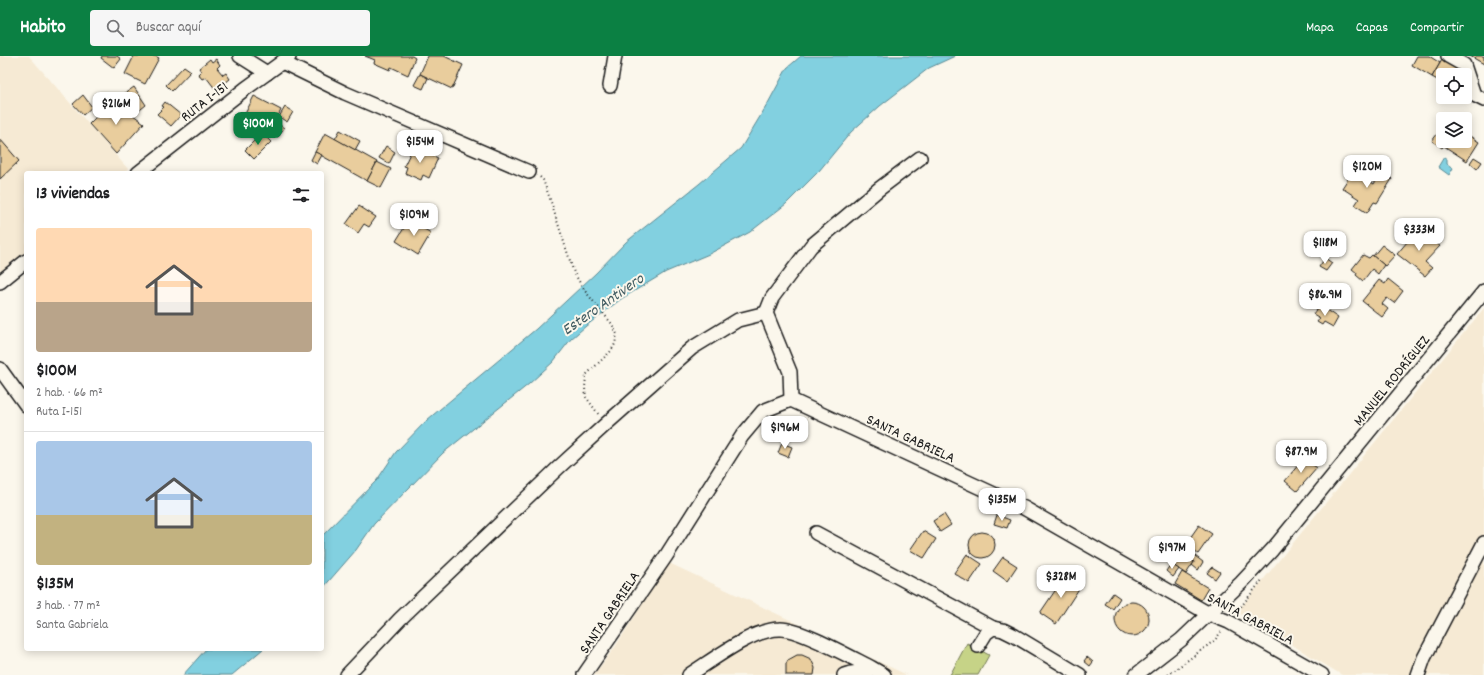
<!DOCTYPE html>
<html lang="es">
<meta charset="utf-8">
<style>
body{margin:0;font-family:Dekko,sans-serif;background:#f6f6f6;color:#202124;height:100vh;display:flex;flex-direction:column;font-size:15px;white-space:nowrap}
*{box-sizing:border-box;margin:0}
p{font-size:13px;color:#757577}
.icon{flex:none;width:22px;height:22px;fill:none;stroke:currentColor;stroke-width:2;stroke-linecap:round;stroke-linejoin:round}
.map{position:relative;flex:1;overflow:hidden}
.panel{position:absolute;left:24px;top:115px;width:300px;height:480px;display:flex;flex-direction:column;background:#fff;border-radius:4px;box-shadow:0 2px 10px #0003}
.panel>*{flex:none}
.controls{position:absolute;left:1436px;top:12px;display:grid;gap:8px}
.controls a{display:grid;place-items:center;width:36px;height:36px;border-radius:4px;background:#fff;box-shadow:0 2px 10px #0003;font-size:20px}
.price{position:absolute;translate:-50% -34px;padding:0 9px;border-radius:8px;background:#fff;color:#222;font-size:13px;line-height:26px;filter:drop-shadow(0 1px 2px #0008)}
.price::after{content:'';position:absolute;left:50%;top:24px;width:12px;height:9px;margin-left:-6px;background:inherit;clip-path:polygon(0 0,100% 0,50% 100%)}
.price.current{background:#0b8043;color:#fff}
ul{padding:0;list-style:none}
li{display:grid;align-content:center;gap:8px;height:212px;padding:0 12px}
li+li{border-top:1px solid #e0e0e0}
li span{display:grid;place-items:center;height:124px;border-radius:4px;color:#555}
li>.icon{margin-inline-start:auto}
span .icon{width:72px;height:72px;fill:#fffc;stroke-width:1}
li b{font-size:17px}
h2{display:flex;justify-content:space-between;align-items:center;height:48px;padding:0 12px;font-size:17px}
header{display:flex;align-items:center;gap:24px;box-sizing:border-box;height:56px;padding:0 20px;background:#0b8043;color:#fff}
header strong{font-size:19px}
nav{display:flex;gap:22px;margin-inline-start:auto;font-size:14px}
.search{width:280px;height:36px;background:#f6f6f6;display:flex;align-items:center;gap:10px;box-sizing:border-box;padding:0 14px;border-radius:4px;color:#757577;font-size:15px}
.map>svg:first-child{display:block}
.built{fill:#f6ead4}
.green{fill:#c6d387;stroke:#717852}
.water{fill:#82d0e0;stroke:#598892}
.building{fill:#e9cd9d;stroke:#1c1c1c}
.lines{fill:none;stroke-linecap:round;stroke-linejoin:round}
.minor-casing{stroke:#1c1c1c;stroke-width:16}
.path{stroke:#1c1c1c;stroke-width:2;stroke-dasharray:1 3;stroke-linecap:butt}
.minor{stroke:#fbf7ec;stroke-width:13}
.labels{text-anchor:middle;stroke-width:4;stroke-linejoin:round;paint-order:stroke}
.street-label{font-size:15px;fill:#1c1c1c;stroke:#fbf7ec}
.water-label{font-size:16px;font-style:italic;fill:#405b61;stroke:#fbf7ec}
</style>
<header>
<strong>Habito</strong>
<div class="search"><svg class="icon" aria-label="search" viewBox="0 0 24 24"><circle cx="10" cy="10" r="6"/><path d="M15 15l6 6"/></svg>Buscar aquí</div>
<nav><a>Mapa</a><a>Capas</a><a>Compartir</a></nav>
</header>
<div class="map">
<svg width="1484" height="619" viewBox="0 0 1484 619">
<rect width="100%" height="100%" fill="#fbf7ec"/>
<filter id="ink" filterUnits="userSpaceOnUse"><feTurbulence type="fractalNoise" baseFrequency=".025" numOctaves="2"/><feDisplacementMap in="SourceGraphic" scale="8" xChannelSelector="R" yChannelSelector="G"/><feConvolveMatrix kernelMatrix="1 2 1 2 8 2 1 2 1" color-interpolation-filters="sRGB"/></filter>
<g filter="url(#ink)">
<g class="built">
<polygon points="0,0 29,0 128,113 123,117 26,117 26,196 0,217"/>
<polygon points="1484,252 1484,619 1342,619 1237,556"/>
<polygon points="669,507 907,619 594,619 615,591"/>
</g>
<polygon class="green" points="967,587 989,599 978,619 950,619"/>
<g class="water">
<polygon points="801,0 955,0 929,12 880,50 851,76 819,115 786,148 750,176 709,198 666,216 621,243 586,270 571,283 553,306 529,328 443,397 374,468 356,494 322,533 322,480 377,424 396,396 427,364 536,273 596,217 626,186 699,128 741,92 767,49 787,12"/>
<polygon points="1444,101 1447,103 1447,108 1453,112 1449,119 1438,111"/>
<polygon points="206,593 263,593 232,619 183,619"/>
</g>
<g class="building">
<polygon points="102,0 117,0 121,3 114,12 101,2"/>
<polygon points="134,0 155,0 159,2 145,28 125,18"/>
<polygon points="365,0 412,0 415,2 408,19 391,11 390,14 374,7 375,4"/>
<polygon points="428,0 444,0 463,9 452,33 420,18"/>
<polygon points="1417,0 1429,0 1440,7 1432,21 1412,9"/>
<polygon points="1470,0 1484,0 1484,8"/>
<polygon points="1443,2 1460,12 1461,19 1443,19 1443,27 1432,21"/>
<polygon points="210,3 212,6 216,3 220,9 217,12 223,19 226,17 230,23 216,34 206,21 202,23 198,18 201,15 199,12"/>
<polygon points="184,10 191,15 172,35 166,29"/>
<polygon points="420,18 428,22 423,33 414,29"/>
<polygon points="134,31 146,49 136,57 128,46 126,48 123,43 126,41 124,38"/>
<polygon points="83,39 92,51 83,59 73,48"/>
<polygon points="254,40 281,54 270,76 243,62"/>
<polygon points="113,44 144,67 116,98 89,68"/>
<polygon points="165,46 181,59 171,70 157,58 164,51 162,50"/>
<polygon points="285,51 293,56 287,66 279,61"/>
<polygon points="277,67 284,72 278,81 271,76"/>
<polygon points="1443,70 1443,85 1465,85 1465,77 1479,86 1467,105 1444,90 1442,92 1432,85"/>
<polygon points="340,74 360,85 355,94 335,83"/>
<polygon points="262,77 271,86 254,103 245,94"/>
<polygon points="325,77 377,106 367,125 315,96"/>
<polygon points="0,83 19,105 0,123"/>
<polygon points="386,90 395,96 389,108 379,102"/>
<polygon points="413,91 438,102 429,122 423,119 421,124 405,117 407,111 404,110"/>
<polygon points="315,96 322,99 317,108 311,104"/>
<polygon points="1474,101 1482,106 1477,113 1470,107"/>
<polygon points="377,106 391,113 381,132 367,125"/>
<polygon points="1353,115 1358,118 1360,115 1369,120 1366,123 1374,128 1382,115 1392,123 1377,147 1374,146 1367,157 1355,149 1359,143 1342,132"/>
<polygon points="359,150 376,161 369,171 364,168 358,177 346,168"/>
<polygon points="409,164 431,177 418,199 396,185"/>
<polygon points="1418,173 1440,190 1425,206 1432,212 1425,220 1397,198"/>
<polygon points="1382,189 1395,199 1385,210 1373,200"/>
<polygon points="1363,199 1369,202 1372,199 1384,209 1378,218 1372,213 1363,225 1356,219 1357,217 1352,213"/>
<polygon points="1325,202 1332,207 1326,215 1319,211"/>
<polygon points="1388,223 1403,235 1394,247 1387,242 1382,248 1388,253 1382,261 1362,245 1379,224 1385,228"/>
<polygon points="1319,249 1338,262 1333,271 1324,266 1322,269 1317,266 1320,262 1313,258"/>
<polygon points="782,387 792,391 788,401 778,397"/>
<polygon points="1304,402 1317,412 1297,435 1285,425"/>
<polygon points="944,458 951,469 940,476 933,465"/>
<polygon points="997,459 1010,464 1007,472 994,468"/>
<polygon points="1199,469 1212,478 1198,498 1185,489"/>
<polygon points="923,475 936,483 924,502 910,494"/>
<circle cx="982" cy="489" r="13"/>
<polygon points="1183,491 1203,506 1198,514 1192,509 1194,506 1179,496"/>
<polygon points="1179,496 1194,506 1186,518 1171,508"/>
<polygon points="967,498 982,508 969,527 954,517"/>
<polygon points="1003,501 1017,510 1007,525 993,515"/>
<polygon points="1171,508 1179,513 1173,521 1166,515"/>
<polygon points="1212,511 1220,516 1215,523 1207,517"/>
<polygon points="1182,516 1208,532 1201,544 1175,528"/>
<polygon points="1067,517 1082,528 1056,568 1040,557"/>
<polygon points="1113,537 1120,542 1113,553 1105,548"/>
<circle cx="1132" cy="563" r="17"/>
<polygon points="797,599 802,599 811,603 815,612 814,619 786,619 786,608 788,604"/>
<polygon points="1087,601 1093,606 1090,610 1084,605"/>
</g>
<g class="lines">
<defs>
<g id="minor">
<polyline points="240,0 267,17"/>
<polyline points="1448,0 1464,9 1474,39 1484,44"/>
<polyline points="282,6 345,37 529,116"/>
<polyline points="610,30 615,0"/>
<polyline points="138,117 245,33 289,1"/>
<polyline points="0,226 26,205"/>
<polyline points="0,313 26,349"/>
<polyline points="791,344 790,316 766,257 772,242 811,190 879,133 920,102"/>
<polyline points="816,477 993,572"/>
<polyline points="978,590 986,577 993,572 1003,574 1015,580 1080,619"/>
<polyline points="347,619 400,563 558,412 606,368 692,292 738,264 766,257"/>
<polyline points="584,619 666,500 742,380 763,355 791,344 1024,452 1209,558 1229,566 1322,619"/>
<path d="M689 619C713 604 752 573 780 573 799 572 852 602 872 612L884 619"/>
<path d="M844 619C852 616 858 615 866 619"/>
<polyline points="1136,619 1181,584 1241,527 1272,494 1484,235"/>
<polyline points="1418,619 1424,602 1484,487"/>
</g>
</defs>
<use href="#minor" class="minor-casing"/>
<g class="path">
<polyline points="540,121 543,124 549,140 574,217 585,235 612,268 617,278 615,288 611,295 586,319 585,332 586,341 599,359"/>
<polyline points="1236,557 1262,524"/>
<polyline points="1168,619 1215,584 1221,576"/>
</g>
<use href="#minor" class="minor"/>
</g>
</g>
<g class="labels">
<g class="street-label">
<text transform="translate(204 45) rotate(-38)" y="5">RUTA I-151</text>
<text transform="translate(1391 324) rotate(-51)" y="5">MANUEL RODRÍGUEZ</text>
<text transform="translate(911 382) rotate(25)" y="5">SANTA GABRIELA</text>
<text transform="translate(609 556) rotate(-56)" y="5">SANTA GABRIELA</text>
<text transform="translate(1251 562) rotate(28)" y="5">SANTA GABRIELA</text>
</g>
<g class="water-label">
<text transform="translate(602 247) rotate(-35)" y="6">Estero Antivero</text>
</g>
</g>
</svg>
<div class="controls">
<a><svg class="icon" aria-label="locate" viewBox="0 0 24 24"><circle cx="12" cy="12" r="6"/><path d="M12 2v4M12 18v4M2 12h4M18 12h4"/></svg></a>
<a><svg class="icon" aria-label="layers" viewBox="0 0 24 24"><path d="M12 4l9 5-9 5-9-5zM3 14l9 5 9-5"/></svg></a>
</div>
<b class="price" style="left:116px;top:70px">$216M</b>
<b class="price current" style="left:258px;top:90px">$100M</b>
<b class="price" style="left:420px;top:108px">$154M</b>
<b class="price" style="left:1367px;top:133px">$120M</b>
<b class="price" style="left:414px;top:181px">$109M</b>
<b class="price" style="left:1419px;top:196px">$333M</b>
<b class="price" style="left:1325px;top:209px">$118M</b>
<b class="price" style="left:1325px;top:261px">$86.9M</b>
<b class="price" style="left:785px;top:394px">$196M</b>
<b class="price" style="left:1301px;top:418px">$87.9M</b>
<b class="price" style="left:1002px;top:466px">$135M</b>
<b class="price" style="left:1172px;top:514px">$197M</b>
<b class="price" style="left:1061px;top:543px">$328M</b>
<section class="panel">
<h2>13 viviendas<svg class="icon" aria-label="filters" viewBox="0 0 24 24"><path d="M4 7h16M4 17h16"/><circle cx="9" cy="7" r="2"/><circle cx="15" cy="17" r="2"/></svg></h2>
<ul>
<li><span style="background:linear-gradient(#ffd9b3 60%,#b9a48a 0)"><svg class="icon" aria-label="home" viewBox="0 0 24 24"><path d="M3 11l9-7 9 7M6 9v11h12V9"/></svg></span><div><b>$100M</b><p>2 hab. · 66 m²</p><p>Ruta I-151</p></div></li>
<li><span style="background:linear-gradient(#a9c7e8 60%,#c2b280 0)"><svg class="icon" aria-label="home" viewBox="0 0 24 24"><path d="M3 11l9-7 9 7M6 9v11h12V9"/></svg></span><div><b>$135M</b><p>3 hab. · 77 m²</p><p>Santa Gabriela</p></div></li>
</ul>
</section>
</div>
